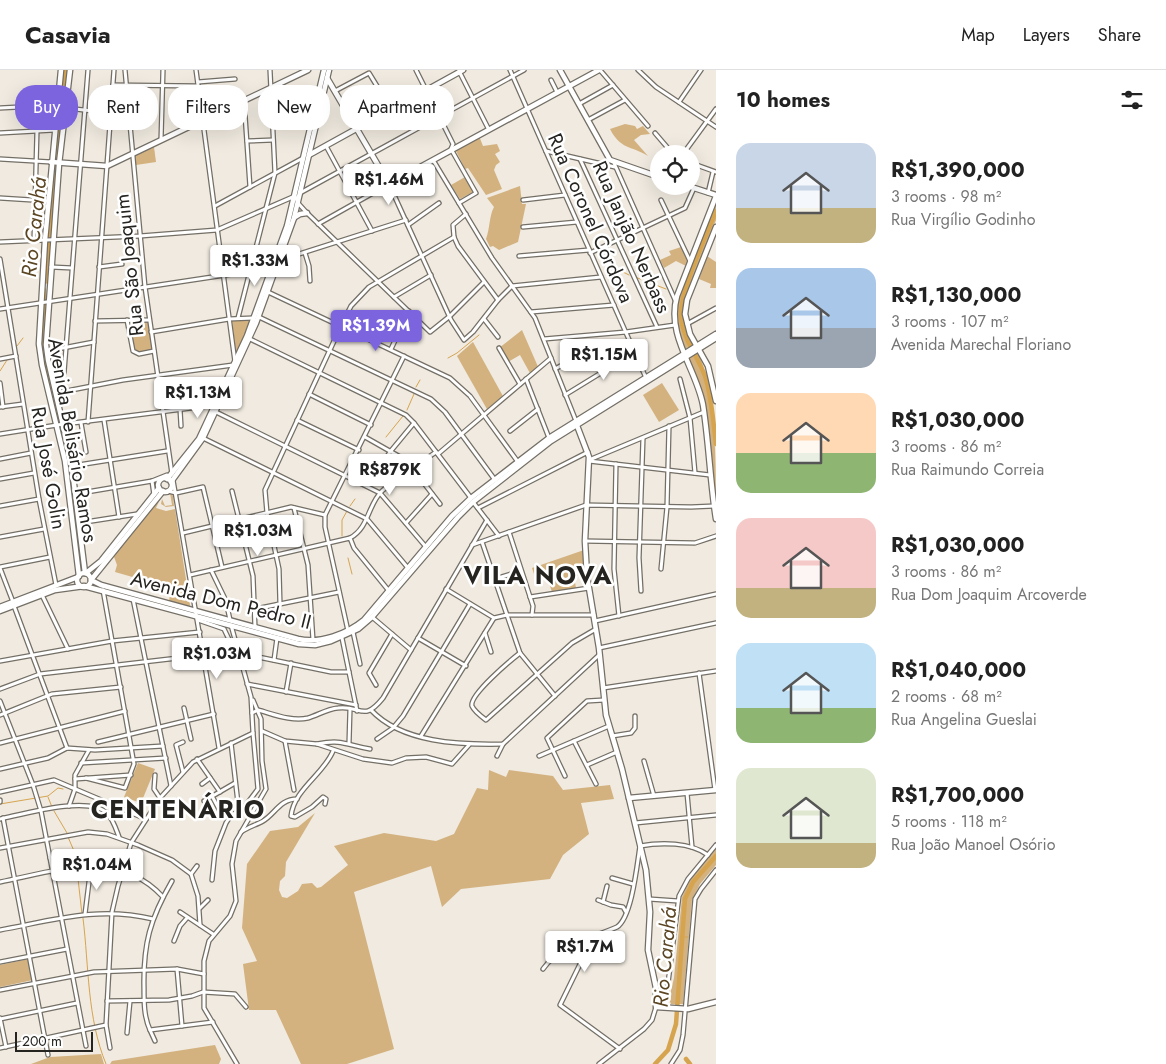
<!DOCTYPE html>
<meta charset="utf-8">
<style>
body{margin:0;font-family:Jost,sans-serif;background:#f2f2f2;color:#222;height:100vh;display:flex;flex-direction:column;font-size:19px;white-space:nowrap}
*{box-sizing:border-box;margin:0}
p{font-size:16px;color:#767676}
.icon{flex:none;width:28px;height:28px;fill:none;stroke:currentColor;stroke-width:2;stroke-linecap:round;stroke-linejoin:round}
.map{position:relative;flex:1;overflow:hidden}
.panel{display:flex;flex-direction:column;background:#fff;width:450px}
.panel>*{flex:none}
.top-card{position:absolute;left:15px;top:15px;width:475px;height:45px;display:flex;gap:10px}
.fabs{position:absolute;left:650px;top:75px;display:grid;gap:10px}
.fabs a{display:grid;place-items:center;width:50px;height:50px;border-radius:50%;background:#fff;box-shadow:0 5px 20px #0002;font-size:25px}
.scale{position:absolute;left:15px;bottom:12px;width:78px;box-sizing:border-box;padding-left:5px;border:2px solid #262420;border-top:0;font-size:14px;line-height:18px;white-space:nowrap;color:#262420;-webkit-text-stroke:4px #fff;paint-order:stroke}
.price{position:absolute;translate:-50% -42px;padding:0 11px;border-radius:5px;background:#fff;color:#222;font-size:16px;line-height:32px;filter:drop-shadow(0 1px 2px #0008)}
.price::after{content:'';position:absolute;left:50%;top:30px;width:15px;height:11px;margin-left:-8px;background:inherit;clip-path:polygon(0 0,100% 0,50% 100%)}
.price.on{background:#7c64df;color:#fff}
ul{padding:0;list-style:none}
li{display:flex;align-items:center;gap:15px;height:125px;padding:0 20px}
li span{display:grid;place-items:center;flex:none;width:140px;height:100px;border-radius:15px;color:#555}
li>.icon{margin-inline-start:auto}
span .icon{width:60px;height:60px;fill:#fffc;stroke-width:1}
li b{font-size:21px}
h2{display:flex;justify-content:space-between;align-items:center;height:60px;padding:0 20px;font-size:21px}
.chip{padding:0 18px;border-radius:20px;background:#fff;box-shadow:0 5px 20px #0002;font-size:18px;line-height:45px}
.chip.on{background:#7c64df;color:#fff}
header{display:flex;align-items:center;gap:30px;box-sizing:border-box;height:70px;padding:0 25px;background:#fff;border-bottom:1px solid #e0e0e0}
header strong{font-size:24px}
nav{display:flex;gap:28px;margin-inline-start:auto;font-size:18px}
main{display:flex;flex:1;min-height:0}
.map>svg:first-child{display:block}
.green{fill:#d3b27f}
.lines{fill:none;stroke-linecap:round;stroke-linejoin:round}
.stream{stroke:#d6a44f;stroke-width:1}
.river{stroke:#d6a44f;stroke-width:4.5}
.minor-casing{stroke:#746f66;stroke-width:5.5}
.major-casing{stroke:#746f66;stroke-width:7}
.minor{stroke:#fff;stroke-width:3}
.major{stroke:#fff;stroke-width:4.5}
.labels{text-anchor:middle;stroke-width:5;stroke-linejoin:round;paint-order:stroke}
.street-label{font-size:20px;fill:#262420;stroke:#fff}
.water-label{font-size:21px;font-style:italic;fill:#5b4522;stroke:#fff}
.district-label{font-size:25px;font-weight:bold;letter-spacing:1px;fill:#262420;stroke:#fff}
</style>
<header>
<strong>Casavia</strong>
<nav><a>Map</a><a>Layers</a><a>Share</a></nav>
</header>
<main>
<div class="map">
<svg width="716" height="994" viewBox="0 0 716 994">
<rect width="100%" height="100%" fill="#f0eae0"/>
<g class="green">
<polygon points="62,0 68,0 58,89 53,89"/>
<path d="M625 54 635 56 637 59 643 56 650 64 641 65 634 70 648 86C630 75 621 80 610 59Z"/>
<polygon points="479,66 483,76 497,74 500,81 495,84 500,92 496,95 494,100 502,119 486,125 468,98 465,99 456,81 457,79"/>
<polygon points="154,77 156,92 136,95 135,86"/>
<polygon points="52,93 57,93 52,167 46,168"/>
<polygon points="465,107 473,122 460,129 451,115"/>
<path d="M520 116 522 134H526L518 172 499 180 493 176 490 177 486 169C490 159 489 146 494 137L487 128Z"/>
<polygon points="716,130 716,150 685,231 684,246 693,274 684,280 682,278 675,243 680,220"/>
<polygon points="681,177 688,192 686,196 676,191 664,198 660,190 671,185 669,181"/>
<polygon points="707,186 716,192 716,218 710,218 711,214 699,209"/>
<path d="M41 233H46L45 268 61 351 59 352C43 312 40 275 41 233Z"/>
<polygon points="250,250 236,285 232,251"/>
<polygon points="133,251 135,253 148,251 152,280 141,283 134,279 129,252"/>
<polygon points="522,260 539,299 531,305 520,285 508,292 499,278"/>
<polygon points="473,272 504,328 488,341 457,286"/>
<path d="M697 281C716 318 716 393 716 437 710 389 711 332 687 289Z"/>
<polygon points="662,313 679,340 659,352 643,325"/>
<polygon points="170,422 173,426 174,436 166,437 161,434 162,429 165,436 172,435 170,423 162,425 156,438 166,441 175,439 190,535 189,537 169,531 171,518 115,502 117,495 113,484 162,424"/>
<polygon points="584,480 585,503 574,507 576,518 552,522 547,507 536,510 532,498"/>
<polygon points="138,693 155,699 141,733 124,727"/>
<polygon points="489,700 506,707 509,700 553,706 563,720 610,715 614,729 581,733 589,764 563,785 550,809 461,819 442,837 431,796 354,822 394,979 347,994 301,994 276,940 249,940 243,894 257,891 242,858 247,794 270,761 298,757 315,743 286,792 285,806 280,811 279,820 282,827 287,828 298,821 302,814 312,813 317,818 321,817 348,795 334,776 384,763 436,771 454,764 477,718 488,720"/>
<polygon points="716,778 716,795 700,814 692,830 683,934 671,934 669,929 674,908 682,827 691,808"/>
<polygon points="29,889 33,910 0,917 0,895"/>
<polygon points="215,975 221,989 219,994 110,994 112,991"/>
<polygon points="101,984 104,994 31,994 50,987"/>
</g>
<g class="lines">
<g class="stream">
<polyline points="613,197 629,205"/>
<polyline points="635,207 666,219"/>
<polyline points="681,226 683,227"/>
<polyline points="17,276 23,268"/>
<polyline points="448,288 457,283 479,265"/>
<polyline points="0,301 7,290"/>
<polyline points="416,317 420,310"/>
<polyline points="407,340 414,324"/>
<polyline points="386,367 403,346"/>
<polyline points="350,436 355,429"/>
<polyline points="342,466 342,450 347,441"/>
<polyline points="348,488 352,504"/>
<polyline points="48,727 52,737"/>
<polyline points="0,734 48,726 58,718 63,719"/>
<polyline points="54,741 67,763"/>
<polyline points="68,767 77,788 78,795"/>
<polyline points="77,800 82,844"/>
<path d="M83 848C89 897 87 948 106 994"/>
<polyline points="682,867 688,867"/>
</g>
<g class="river">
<path d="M716 141C706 167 680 220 681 246 682 267 698 287 705 306 712 328 713 351 716 374"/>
<polyline points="45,212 66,0"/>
<polyline points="44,220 43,283 50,318"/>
<polyline points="686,989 690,994"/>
<polyline points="655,994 668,980 676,954 685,829 693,812 716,786"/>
</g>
<defs>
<g id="minor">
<polyline points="125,0 145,217 172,404"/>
<polyline points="196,0 235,292"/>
<polyline points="416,0 453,74 451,79 476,123 459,133"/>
<polyline points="510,0 646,308"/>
<polyline points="600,0 648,56"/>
<polyline points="638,0 656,17 716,57"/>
<polyline points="459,1 488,58"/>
<polyline points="551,10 557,22"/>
<polyline points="198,12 235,9"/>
<polyline points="113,15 198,16"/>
<polyline points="335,21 369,3 391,39"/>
<polyline points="244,30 250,117"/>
<polyline points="679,32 701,0"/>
<polyline points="579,34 613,15"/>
<polyline points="0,38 57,35"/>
<polyline points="66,38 111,43"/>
<polyline points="588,50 625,30"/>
<polyline points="0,63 55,60"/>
<polyline points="655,63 673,84"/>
<polyline points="161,70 163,0"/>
<polyline points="247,71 273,70"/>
<polyline points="326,76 372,161"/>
<polyline points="546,81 615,97"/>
<polyline points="683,84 716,39"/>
<polyline points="0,89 51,92"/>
<polyline points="580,89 657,257"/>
<polyline points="433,90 492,188 535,248 576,351"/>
<polyline points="614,93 675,230"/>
<polyline points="691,93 716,102"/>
<polyline points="300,123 524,0"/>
<polyline points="708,123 713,102"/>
<polyline points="0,128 48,131"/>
<polyline points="523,130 565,125"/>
<polyline points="661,130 690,191"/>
<polyline points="215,136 303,88"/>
<polyline points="466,144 453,155 454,167 458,176 498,230"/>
<polyline points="318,154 389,114 451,250 464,270 473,262 498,230 512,216 601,207"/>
<polyline points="408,155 439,133"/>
<polyline points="523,157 577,152"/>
<polyline points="34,170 37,61"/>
<polyline points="0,172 140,166 217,160 295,126 298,133 307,143 430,262 450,246 484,212"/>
<polyline points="305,183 309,196 310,211"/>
<polyline points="590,183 685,138 694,118"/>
<polyline points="519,186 589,180"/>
<polyline points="0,189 39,429 56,515"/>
<polyline points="51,197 72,198"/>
<polyline points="99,197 122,194"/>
<polyline points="268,222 450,308 470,326 518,392"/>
<polyline points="394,227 431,205"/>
<polyline points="0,239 232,204 274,192 406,150"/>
<polyline points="531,242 614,235"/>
<polyline points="259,247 431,329 445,342 495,410"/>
<polyline points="382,247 400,261"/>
<polyline points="238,248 275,103 270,0"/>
<polyline points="484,249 498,267"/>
<polyline points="127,250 133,281 139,284 154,281"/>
<polyline points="95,251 149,250"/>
<polyline points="687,254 716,238"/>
<polyline points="151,262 229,249 253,248"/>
<polyline points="250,269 406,345 414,353 471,428"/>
<polyline points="544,269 626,262 675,255"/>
<polyline points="499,278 520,314"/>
<polyline points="391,279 409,241"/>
<polyline points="47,281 94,272"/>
<polyline points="0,289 16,286"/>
<polyline points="555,299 596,276"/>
<polyline points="64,303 88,0"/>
<polyline points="526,309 549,368"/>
<polyline points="680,309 690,348 695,403"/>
<polyline points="0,313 3,337"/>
<polyline points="56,323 123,310 233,295"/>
<polyline points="309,324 371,355"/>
<polyline points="565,325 635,282"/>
<polyline points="0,337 23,334"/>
<polyline points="180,339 181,356"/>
<polyline points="216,342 380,423 426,477"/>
<polyline points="104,350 119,447"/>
<polyline points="297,350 359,380"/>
<polyline points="88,352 114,0"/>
<polyline points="81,353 86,382"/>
<polyline points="510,361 538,339"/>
<polyline points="0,364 57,355 215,335"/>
<polyline points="365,367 402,388"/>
<polyline points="203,368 367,449 408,498"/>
<polyline points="438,384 551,288"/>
<polyline points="0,389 31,383"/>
<polyline points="589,390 704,342"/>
<polyline points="589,391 710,405"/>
<polyline points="616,394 614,499 619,546"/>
<polyline points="72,396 167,381"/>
<polyline points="413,399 440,434"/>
<polyline points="0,409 34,403"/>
<polyline points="173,410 219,678"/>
<polyline points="152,411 154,425"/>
<polyline points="367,416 390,382 414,353"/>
<polyline points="168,421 176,423"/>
<polyline points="232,421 253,506 255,557"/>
<polyline points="176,423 203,417 222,497"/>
<polyline points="75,424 152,411 167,405"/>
<polyline points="473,432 499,466"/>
<polyline points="0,436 39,429"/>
<polyline points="294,438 308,495 313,570"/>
<polyline points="478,438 588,382"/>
<polyline points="79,453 137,444"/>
<polyline points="406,453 432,424"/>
<polyline points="509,462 533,536 532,545"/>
<polyline points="183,463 291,437 325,445"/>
<polyline points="0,467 44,459"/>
<path d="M350 468C369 458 368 434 382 421 398 406 419 394 436 382"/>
<polyline points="585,471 695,473 716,466"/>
<polyline points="482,472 520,583 555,626"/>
<polyline points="472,475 586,435 691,437 714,436"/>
<polyline points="0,497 50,487"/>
<polyline points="0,498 13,532"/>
<polyline points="661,499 667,437 669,356"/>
<polyline points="211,500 226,531 230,550"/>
<polyline points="190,505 350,468 354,478 389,521"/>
<polyline points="495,509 521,501"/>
<polyline points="446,519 494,548"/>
<polyline points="641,521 639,488 643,368"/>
<polyline points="42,525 68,579"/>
<polyline points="530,527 589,518"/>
<polyline points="133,529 171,716"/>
<polyline points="280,534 279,499 267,443 265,420 341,256 351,236 369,217 454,167"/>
<polyline points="14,536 67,678"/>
<polyline points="255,539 339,522"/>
<polyline points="372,547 411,580"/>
<polyline points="198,550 224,559 235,582"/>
<polyline points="595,551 716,524"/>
<polyline points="348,561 325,457 325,445 404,286"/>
<polyline points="353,562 360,594"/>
<polyline points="485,563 491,582"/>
<polyline points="342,568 357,641"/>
<polyline points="418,568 466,596"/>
<polyline points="599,578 716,553"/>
<polyline points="239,583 331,602 349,602"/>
<path d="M520 583C511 590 469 625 472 636 474 641 482 647 486 650L572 573 596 559"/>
<polyline points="274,590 277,568"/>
<polyline points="0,591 112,571 200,562"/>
<polyline points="205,591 235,582"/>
<polyline points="699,603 715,720"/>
<polyline points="247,614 356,635"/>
<polyline points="376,615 369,603 392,564"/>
<polyline points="603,618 716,601"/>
<polyline points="0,619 40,604 204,585"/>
<polyline points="286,622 291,593"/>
<polyline points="0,631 33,715 41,741 86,976"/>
<polyline points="184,638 191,669"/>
<path d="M371 640C402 673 460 675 503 674L599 585"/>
<path d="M252 643 258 640C273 644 292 652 308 648 318 645 327 639 338 638 361 635 363 653 383 628L487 450"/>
<polyline points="0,645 52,624 121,617"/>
<polyline points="262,661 285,671 317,674 363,689 392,693 406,688 426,687 452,694 469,675"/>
<polyline points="421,666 494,548 507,545 594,545"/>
<polyline points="612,666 631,663 635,658 635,646"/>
<polyline points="377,669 393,658 403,646 470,534"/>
<polyline points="285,671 294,720"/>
<polyline points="574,671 596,714"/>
<polyline points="98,672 214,644"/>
<polyline points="0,673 125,641"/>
<polyline points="231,673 238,733"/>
<polyline points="349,673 350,639"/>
<path d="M317 674C343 669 346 675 370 679"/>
<polyline points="497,686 503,674"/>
<polyline points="539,686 609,656"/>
<polyline points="197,689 220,722"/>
<polyline points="644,691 654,726"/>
<polyline points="81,693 166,688"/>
<polyline points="587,695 617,682"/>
<polyline points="0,699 48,688 67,678 95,680 163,676"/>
<polyline points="183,702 176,675 183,672"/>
<polyline points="155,705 154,719 160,728"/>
<polyline points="565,706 547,668 587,631 604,630"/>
<polyline points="86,708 125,718 134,694 103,520"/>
<polyline points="75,709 131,705"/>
<polyline points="202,714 210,708"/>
<polyline points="0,722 54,710 146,749"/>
<polyline points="687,723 692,777"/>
<polyline points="212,726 220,741"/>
<polyline points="0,730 0,732"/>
<polyline points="204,731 235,713"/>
<path d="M325 734 326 729 323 727 312 737 295 747 291 746C294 719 324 704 333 681"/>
<polyline points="69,736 75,719 75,705 89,680"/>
<polyline points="3,748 48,985"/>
<path d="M0 749C24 744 88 725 107 743 113 749 116 759 119 767"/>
<polyline points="635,753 716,745"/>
<path d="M241 762C248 757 256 755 263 751 275 744 280 729 297 729"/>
<polyline points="0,778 88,762 107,764 138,775 172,790 191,804 198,826 200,855"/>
<polyline points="50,788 66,782"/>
<polyline points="191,804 197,796"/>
<polyline points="612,808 633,814"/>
<polyline points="212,810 215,781 226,753 231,745 243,739 258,719 253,663"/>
<path d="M172 811C150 849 143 874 144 918 144 933 144 947 150 960L213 952"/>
<path d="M0 812C56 801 118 778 163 827"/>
<polyline points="649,829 678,831"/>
<polyline points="598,830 611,835 623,837 626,842"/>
<polyline points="603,832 607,816"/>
<polyline points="200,838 208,830"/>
<polyline points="180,842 213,864"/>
<polyline points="85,844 91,796"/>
<path d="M0 860C54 850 98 836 153 849"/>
<polyline points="597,865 585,884 560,935 620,979"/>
<polyline points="174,871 180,856 187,848"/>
<polyline points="0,892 67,879"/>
<polyline points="177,899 182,956"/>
<path d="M543 899C561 874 589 869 617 857 632 847 637 795 640 776 661 772 690 772 708 785"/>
<polyline points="0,920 94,902 177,899 204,904"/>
<polyline points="107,931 169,930 192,926 203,922 235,924 246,937"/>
<polyline points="0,948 6,977"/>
<polyline points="0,949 77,933"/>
<polyline points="150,960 155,971"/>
<polyline points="127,963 130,931"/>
<polyline points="0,978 106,955"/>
<polyline points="110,978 106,955 112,842 118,816 131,773 160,728 193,692 253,663 251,627 231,555"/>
<polyline points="237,994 204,938 204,891 209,871 230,846 236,831 232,794 236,771 266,719 262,691 261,649 253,630"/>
<polyline points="599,994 644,959 652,950 656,937 666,929 679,826 688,809 716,775"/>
<polyline points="671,994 680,980 683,965 695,829 701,819 716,800"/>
</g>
<g id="major">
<polyline points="61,0 45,170 39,274 42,295 65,391 79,506"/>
<polyline points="70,0 59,94 46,275 48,290 71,390 85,503"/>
<polyline points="560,0 610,90 659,107"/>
<polyline points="327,8 389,114 599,0"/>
<polyline points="309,85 463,0"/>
<polyline points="51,92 107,96 308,0"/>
<polyline points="688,116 716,125"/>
<path d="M716 126 677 226C666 266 696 298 703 335 709 373 710 411 716 449"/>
<polyline points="295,147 300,144 307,143"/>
<polyline points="716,157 687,230 685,244 690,264 708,296 716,331"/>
<polyline points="576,353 589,387 585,471 587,506 599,578 606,645 622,699 646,800 650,842 648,880 656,918 656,937 688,939 716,932"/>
<circle cx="165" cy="415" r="7"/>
<polyline points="167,409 199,369 247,266 287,156 324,0"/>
<polyline points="171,412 203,368 256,253 294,148 329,0"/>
<path d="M163 421 91 510 101 515 298 569C320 574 347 564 364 550L452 446 471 428 549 368 716 264"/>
<polyline points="86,503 101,491 159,418"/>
<circle cx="84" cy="510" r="7"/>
<polyline points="0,537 78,507"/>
<polyline points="0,541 55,520 84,516 299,574 315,575 331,571 358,559 372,547 458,447 473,432 551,371 716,268"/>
<polyline points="629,728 716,720"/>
</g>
</defs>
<use href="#minor" class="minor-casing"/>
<use href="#major" class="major-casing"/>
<use href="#minor" class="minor"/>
<use href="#major" class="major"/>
</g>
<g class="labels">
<g class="street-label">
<text transform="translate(591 148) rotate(66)" y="7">Rua Coronel Córdova</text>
<text transform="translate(632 167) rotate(66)" y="7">Rua Janjão Nerbass</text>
<text transform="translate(129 195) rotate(-96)" y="7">Rua São Joaquim</text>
<text transform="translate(73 370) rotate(80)" y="7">Avenida Belisário Ramos</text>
<text transform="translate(49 398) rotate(80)" y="7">Rua José Golin</text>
<text transform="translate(221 530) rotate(14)" y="7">Avenida Dom Pedro II</text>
</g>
<g class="water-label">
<text transform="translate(34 157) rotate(-84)" y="7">Rio Carahá</text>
<text transform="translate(665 887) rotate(-85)" y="7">Rio Carahá</text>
</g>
<g class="district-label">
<text x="538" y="514">VILA NOVA</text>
<text x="178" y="748">CENTENÁRIO</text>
</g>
</g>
</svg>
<div class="fabs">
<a><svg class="icon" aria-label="locate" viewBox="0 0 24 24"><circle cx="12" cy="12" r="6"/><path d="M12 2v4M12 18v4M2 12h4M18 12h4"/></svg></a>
</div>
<div class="scale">200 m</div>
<b class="price" style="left:389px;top:136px">R$1.46M</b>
<b class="price" style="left:255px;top:217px">R$1.33M</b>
<b class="price on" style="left:376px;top:282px">R$1.39M</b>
<b class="price" style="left:604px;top:311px">R$1.15M</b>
<b class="price" style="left:198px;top:349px">R$1.13M</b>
<b class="price" style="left:390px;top:426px">R$879K</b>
<b class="price" style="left:258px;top:487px">R$1.03M</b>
<b class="price" style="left:217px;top:610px">R$1.03M</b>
<b class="price" style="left:97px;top:821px">R$1.04M</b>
<b class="price" style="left:585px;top:903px">R$1.7M</b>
<div class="top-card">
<a class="chip on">Buy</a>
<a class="chip">Rent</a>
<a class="chip">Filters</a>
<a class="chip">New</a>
<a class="chip">Apartment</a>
</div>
</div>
<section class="panel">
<h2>10 homes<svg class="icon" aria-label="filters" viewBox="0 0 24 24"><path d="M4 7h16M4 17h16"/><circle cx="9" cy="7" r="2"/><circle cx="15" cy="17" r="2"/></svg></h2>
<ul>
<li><span style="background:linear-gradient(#c9d6e8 65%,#c2b280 0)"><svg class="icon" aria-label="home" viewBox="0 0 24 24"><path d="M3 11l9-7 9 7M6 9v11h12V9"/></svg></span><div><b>R$1,390,000</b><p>3 rooms · 98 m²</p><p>Rua Virgílio Godinho</p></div></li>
<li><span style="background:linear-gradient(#a9c7e8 60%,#9aa5b1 0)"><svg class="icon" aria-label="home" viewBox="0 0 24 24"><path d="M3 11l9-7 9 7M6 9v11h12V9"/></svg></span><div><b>R$1,130,000</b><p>3 rooms · 107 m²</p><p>Avenida Marechal Floriano</p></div></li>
<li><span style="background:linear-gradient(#ffd9b3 60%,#8fb573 0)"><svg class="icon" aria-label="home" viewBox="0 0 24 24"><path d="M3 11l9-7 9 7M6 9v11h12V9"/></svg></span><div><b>R$1,030,000</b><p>3 rooms · 86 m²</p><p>Rua Raimundo Correia</p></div></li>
<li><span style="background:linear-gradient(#f6c9c9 70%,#c2b280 0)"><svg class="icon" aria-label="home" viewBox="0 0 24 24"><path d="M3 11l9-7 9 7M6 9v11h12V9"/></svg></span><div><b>R$1,030,000</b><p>3 rooms · 86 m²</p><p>Rua Dom Joaquim Arcoverde</p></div></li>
<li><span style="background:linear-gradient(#bfe0f5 65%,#8fb573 0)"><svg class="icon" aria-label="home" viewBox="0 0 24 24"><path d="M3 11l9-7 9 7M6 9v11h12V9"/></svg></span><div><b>R$1,040,000</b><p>2 rooms · 68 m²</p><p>Rua Angelina Gueslai</p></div></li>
<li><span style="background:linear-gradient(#dfe7d0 75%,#c2b280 0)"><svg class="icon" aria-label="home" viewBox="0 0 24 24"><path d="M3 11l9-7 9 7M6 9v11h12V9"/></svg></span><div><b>R$1,700,000</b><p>5 rooms · 118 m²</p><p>Rua João Manoel Osório</p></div></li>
</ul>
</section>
</main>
